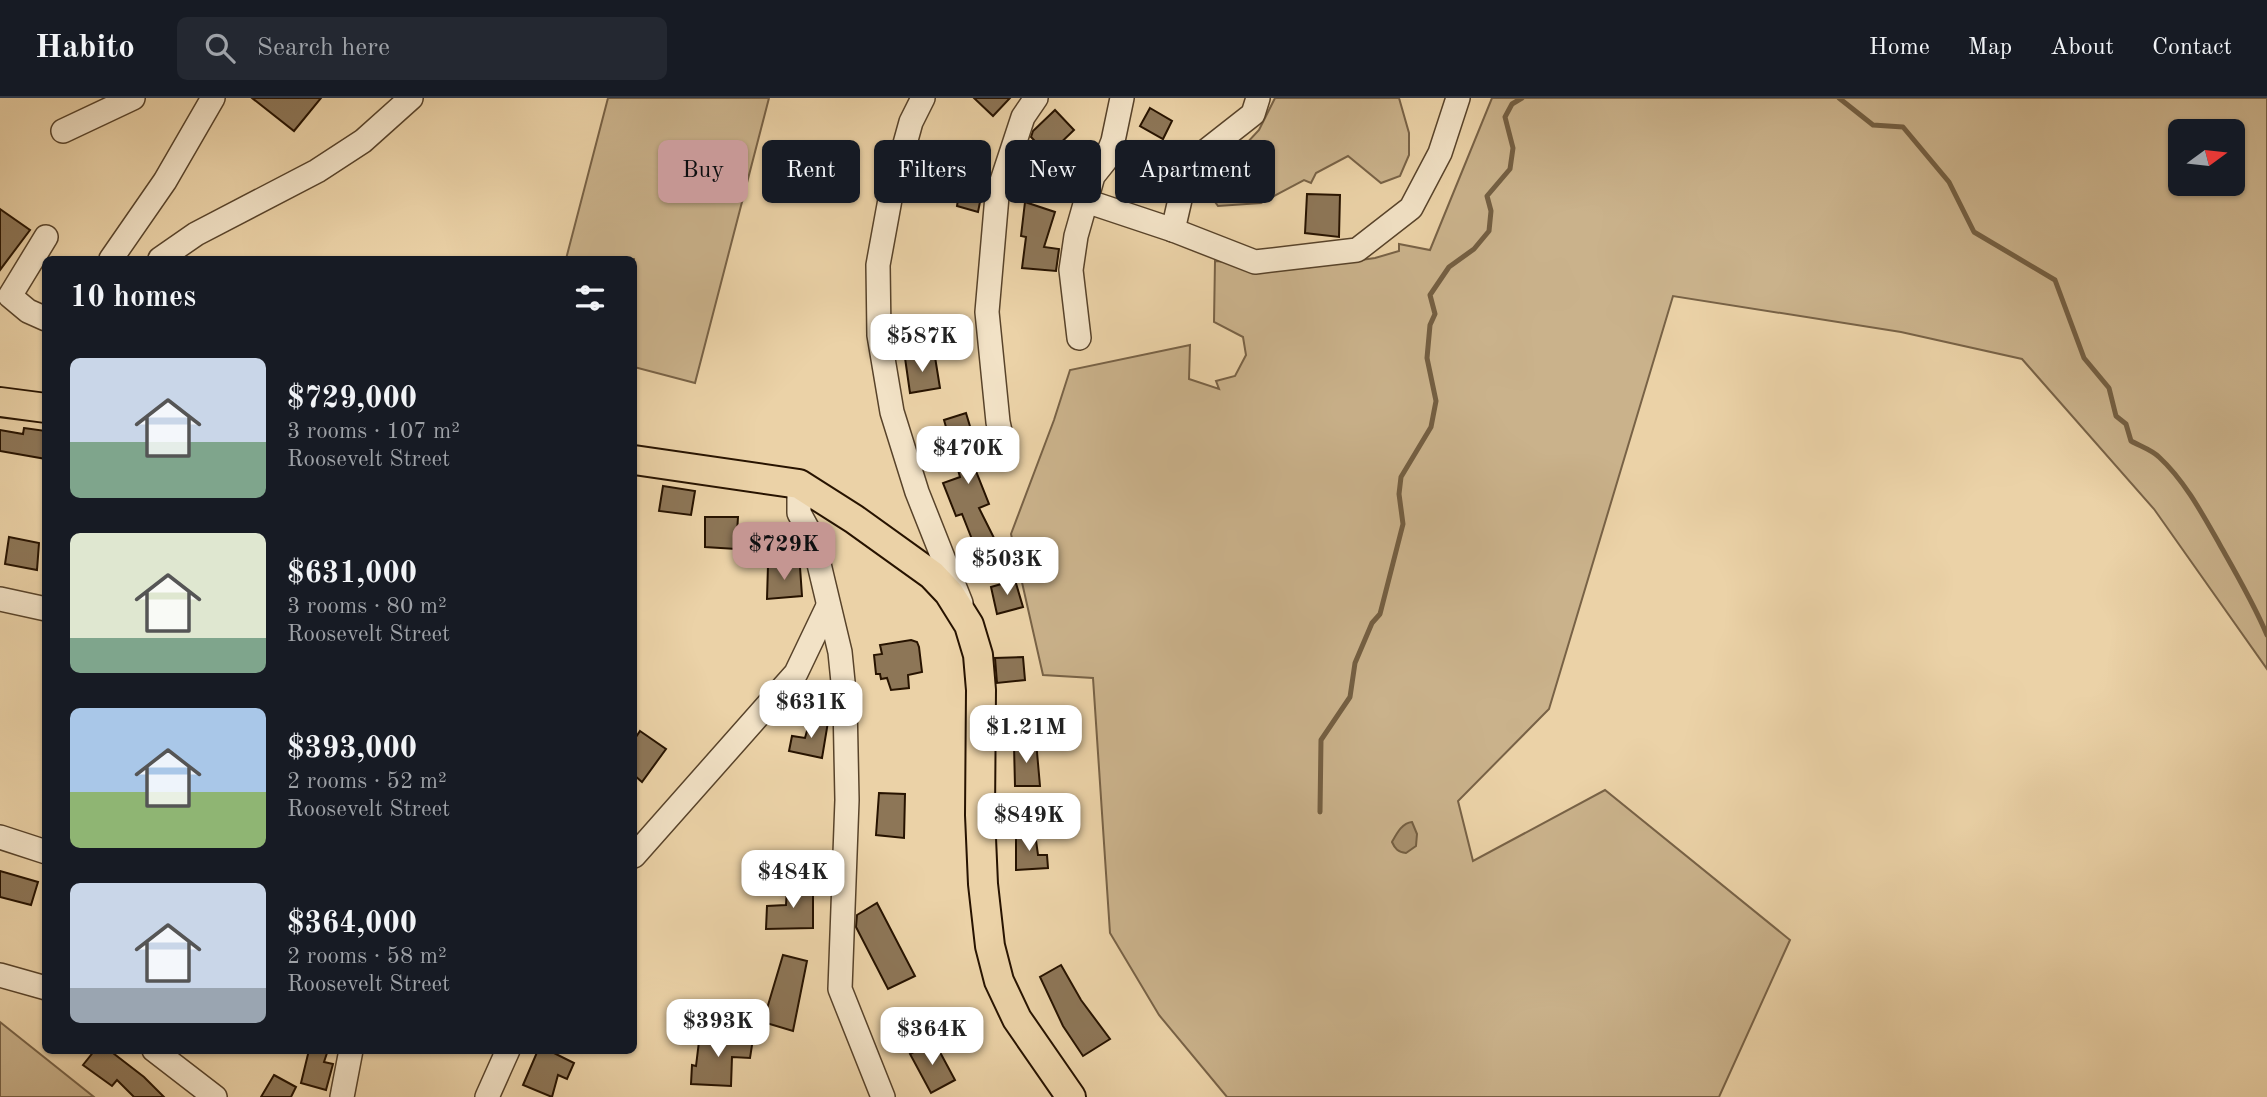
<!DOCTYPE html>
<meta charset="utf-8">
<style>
body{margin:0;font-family:"Old Standard TT",serif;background:#242831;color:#f1f3f6;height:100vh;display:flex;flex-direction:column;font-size:26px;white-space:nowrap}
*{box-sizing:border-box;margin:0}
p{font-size:23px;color:#9ea1a6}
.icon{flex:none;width:38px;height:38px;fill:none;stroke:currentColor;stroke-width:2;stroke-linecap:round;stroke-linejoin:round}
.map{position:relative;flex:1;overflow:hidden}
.drawer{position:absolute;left:42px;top:158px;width:595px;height:798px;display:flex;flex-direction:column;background:#171b24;border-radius:10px;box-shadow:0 2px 5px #0004}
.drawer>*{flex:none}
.top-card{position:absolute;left:658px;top:42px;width:665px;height:63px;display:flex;gap:14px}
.needle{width:46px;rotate:75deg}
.buttons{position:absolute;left:2168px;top:21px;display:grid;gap:14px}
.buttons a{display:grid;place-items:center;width:77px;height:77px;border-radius:10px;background:#171b24;box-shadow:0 2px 5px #0004;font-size:35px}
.price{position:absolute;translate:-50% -60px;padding:0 16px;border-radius:14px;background:#fff;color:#222;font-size:23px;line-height:46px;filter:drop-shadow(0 2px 4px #0008)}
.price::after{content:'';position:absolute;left:50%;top:42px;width:21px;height:16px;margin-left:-10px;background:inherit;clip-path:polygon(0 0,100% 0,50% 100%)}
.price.on{background:#c59692;color:#111}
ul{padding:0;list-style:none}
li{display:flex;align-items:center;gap:21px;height:175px;padding:0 28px}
li span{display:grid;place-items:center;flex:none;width:196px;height:140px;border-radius:10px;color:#555}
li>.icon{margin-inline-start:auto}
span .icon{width:84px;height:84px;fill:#fffc;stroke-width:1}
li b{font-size:30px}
h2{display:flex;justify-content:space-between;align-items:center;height:84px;padding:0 28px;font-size:30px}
.chip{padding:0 24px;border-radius:10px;background:#171b24;box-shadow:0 2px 5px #0004;font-size:24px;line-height:63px}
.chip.on{background:#c59692;color:#111}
header{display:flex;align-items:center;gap:42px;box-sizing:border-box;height:98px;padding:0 35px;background:#171b24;border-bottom:2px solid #363941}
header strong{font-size:33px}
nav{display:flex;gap:38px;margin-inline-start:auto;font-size:24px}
.search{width:490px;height:63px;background:#242831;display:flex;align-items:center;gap:18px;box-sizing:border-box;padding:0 24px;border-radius:10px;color:#9ea1a6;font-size:26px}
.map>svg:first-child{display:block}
.green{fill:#cab28b;stroke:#786246;stroke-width:2;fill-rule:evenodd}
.water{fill:#a8916e;stroke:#745f42;stroke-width:2}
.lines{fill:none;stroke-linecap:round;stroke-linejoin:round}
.stream{stroke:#745f42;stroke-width:5}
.building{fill:#8d7657;stroke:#271300;stroke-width:2}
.minor-casing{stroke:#58432a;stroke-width:26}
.major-casing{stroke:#271300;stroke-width:32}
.minor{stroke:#f2e2c6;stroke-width:23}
.major{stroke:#ebd2a7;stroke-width:28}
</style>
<header>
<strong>Habito</strong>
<div class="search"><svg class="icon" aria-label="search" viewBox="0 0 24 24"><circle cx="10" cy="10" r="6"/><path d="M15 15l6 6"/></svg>Search here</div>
<nav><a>Home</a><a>Map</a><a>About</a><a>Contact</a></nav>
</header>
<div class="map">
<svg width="2267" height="999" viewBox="0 0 2267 999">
<rect width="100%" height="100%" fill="#ebd2a7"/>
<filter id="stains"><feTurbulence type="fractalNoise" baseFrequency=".00286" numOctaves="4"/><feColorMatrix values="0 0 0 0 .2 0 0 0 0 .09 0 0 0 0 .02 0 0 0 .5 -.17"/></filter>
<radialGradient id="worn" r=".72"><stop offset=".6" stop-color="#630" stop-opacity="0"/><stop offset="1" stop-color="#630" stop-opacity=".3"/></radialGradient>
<g class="green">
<polygon points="608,0 769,0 695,285 634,269 634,161 566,161"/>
<polygon points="1275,0 1399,0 1409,35 1409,57 1400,78 1381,85 1348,58 1316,75 1311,85 1304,82 1261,105 1218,108 1205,90 1259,32"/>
<path d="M1492 0H2267V571L2154 411 2022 261 1901 234 1673 198 1549 611 1458 703 1473 763 1605 692 1790 842 1719 999H1227L1159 917 1110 835 1093 580 1043 577 1011 436 1054 322 1070 272 1190 247 1189 281 1219 291 1216 283 1235 278 1246 257 1243 239 1214 224 1215 163 1304 170 1375 160 1399 153V146L1430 152ZM2180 33H2233V86H2180Z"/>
<polygon points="0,924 94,999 0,999"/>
</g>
<path class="water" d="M1412 724 1417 736 1416 748 1406 755C1398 754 1395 751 1392 744 1397 735 1402 725 1412 724Z"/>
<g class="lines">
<g class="stream">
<path d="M1839 0 1873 27 1903 29 1949 84 1974 134 2055 182 2084 260 2109 290 2116 318 2126 326 2131 343C2140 348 2152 352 2159 359 2185 383 2203 417 2220 447 2237 477 2254 506 2267 537"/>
<polyline points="1320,714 1321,642 1350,599 1355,565 1372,525 1380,516 1403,426 1399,396 1401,379 1431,329 1436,303 1427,260 1430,227 1435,216 1430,197 1449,169 1474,151 1489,133 1491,113 1487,98 1510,71 1513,50 1505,19 1512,6 1522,0"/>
</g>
</g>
<g class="building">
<polygon points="252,0 321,0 294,33"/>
<polygon points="974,0 1010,0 993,18"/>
<polygon points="1150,10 1172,23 1163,41 1140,28"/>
<polygon points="1055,12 1074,32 1048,57 1031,39 1033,33"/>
<polygon points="961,83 983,89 978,114 957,108"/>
<polygon points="1307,96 1340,97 1339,139 1305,135"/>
<polygon points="1025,104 1055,114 1044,149 1059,151 1056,173 1022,170 1026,139 1021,138"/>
<polygon points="0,111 30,132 0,172"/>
<polygon points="935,259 940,290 910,295 905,260"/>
<polygon points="966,315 978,355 970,358 989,406 979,410 1000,452 979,459 962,416 956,418 943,385 960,379 944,322"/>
<polygon points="24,330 46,333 46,361 0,353 0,332 23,336"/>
<polygon points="663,388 695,393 691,417 659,413"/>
<polygon points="705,419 738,419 736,451 705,449"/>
<polygon points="9,439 39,445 37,472 5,466"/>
<polygon points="768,467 800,469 802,498 767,501"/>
<polygon points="1015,482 1023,509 997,516 991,489"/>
<polygon points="911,542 917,544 919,549 922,574 908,577 909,590 891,592 887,580 881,581 880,576 876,576 874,557 882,556 880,547"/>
<polygon points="1023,559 1025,582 997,585 995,560"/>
<polygon points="810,622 828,624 822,660 789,653 792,638 805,640"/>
<polygon points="640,633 666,651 642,684 634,677 634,642"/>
<polygon points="1036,643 1040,688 1015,688 1014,647"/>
<polygon points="879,695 905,696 904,740 876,737"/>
<polygon points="1035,735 1038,757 1047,757 1048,770 1016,772 1016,736"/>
<polygon points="0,773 38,784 31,807 0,799"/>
<polygon points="813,787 813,830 766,831 767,808 786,807 787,789"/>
<polygon points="877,805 915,878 888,891 856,829 857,817"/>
<polygon points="783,857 807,863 793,933 763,924"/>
<polygon points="1061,867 1081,902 1110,941 1083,958 1063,928 1040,879"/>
<polygon points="700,935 753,941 750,960 732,959 731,988 691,986 692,967 696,968"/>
<polygon points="934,943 955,982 931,995 910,956"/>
<polygon points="95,952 109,952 144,979 164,999 134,999 117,982 112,988 83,967"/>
<polygon points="309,952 328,952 324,964 333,966 326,992 301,985"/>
<polygon points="538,952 548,952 574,965 567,981 558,977 552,999 523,987"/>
<polygon points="274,977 296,989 291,999 261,999"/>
</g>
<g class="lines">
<defs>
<g id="minor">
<polyline points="923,0 911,24 891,96 878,167 879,237 892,314 917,394 961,505"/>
<polyline points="63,33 133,0"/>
<polyline points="1086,103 1173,132 1255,164 1357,152 1411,110 1440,55 1458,0"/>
<polyline points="1173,132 1188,67 1253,16 1258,0"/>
<polyline points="111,161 165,83 213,0"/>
<polyline points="160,161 196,136 317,73 363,43 411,0"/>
<polyline points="46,221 28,213 10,198 46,139"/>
<polyline points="1079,240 1071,172 1076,138 1093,78 1105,63 1113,43 1122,0"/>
<polyline points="1005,356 998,324 987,214 997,98 1023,19 1036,0"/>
<polyline points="799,386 799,415 812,439 819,466 840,554 845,604 847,702 840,891 883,999"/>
<polyline points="0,501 46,511"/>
<polyline points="0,739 46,754"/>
<polyline points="634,758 796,575 828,508"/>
<polyline points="0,877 46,890"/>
<polyline points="154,952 215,999"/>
<polyline points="342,999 351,952"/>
<polyline points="487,999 508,952"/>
</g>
<g id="major">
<polyline points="0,304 46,310"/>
<polyline points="634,362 799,386 854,421 932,477 949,495 969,527 978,557 981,592 980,717 983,786 990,848 999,883 1017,921 1071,999"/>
</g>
</defs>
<use href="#minor" class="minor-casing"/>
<use href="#major" class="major-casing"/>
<use href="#minor" class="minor"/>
<use href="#major" class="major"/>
</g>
<rect width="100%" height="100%" filter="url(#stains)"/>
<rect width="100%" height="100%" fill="url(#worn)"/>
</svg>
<div class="buttons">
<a><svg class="needle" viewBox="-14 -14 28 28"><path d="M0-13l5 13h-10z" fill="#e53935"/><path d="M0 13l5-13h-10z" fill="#9ea1a6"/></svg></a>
</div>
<b class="price" style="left:922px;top:276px">$587K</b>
<b class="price" style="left:968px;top:388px">$470K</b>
<b class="price on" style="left:784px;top:484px">$729K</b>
<b class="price" style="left:1007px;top:499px">$503K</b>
<b class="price" style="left:811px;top:642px">$631K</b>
<b class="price" style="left:1026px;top:667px">$1.21M</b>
<b class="price" style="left:1029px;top:755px">$849K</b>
<b class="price" style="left:793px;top:812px">$484K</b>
<b class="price" style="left:718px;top:961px">$393K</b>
<b class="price" style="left:932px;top:969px">$364K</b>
<div class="top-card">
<a class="chip on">Buy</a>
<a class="chip">Rent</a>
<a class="chip">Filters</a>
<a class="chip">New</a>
<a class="chip">Apartment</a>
</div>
<section class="drawer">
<h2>10 homes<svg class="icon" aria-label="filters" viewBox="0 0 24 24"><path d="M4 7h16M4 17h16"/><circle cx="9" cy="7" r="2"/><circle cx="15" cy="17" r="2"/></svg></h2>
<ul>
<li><span style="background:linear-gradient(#c9d6e8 60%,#7fa58c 0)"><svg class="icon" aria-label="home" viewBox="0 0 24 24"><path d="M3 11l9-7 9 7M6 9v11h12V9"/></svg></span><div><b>$729,000</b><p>3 rooms · 107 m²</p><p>Roosevelt Street</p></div></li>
<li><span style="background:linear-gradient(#dfe7d0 75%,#7fa58c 0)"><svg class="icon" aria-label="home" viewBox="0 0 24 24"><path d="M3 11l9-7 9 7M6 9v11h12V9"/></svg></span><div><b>$631,000</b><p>3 rooms · 80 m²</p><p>Roosevelt Street</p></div></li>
<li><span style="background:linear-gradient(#a9c7e8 60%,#8fb573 0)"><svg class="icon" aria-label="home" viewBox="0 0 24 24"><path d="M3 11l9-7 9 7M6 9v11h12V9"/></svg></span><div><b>$393,000</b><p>2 rooms · 52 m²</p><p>Roosevelt Street</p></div></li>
<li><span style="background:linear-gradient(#c9d6e8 75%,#9aa5b1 0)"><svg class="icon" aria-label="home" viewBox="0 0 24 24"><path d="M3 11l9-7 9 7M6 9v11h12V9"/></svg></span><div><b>$364,000</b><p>2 rooms · 58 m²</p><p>Roosevelt Street</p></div></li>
</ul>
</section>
</div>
